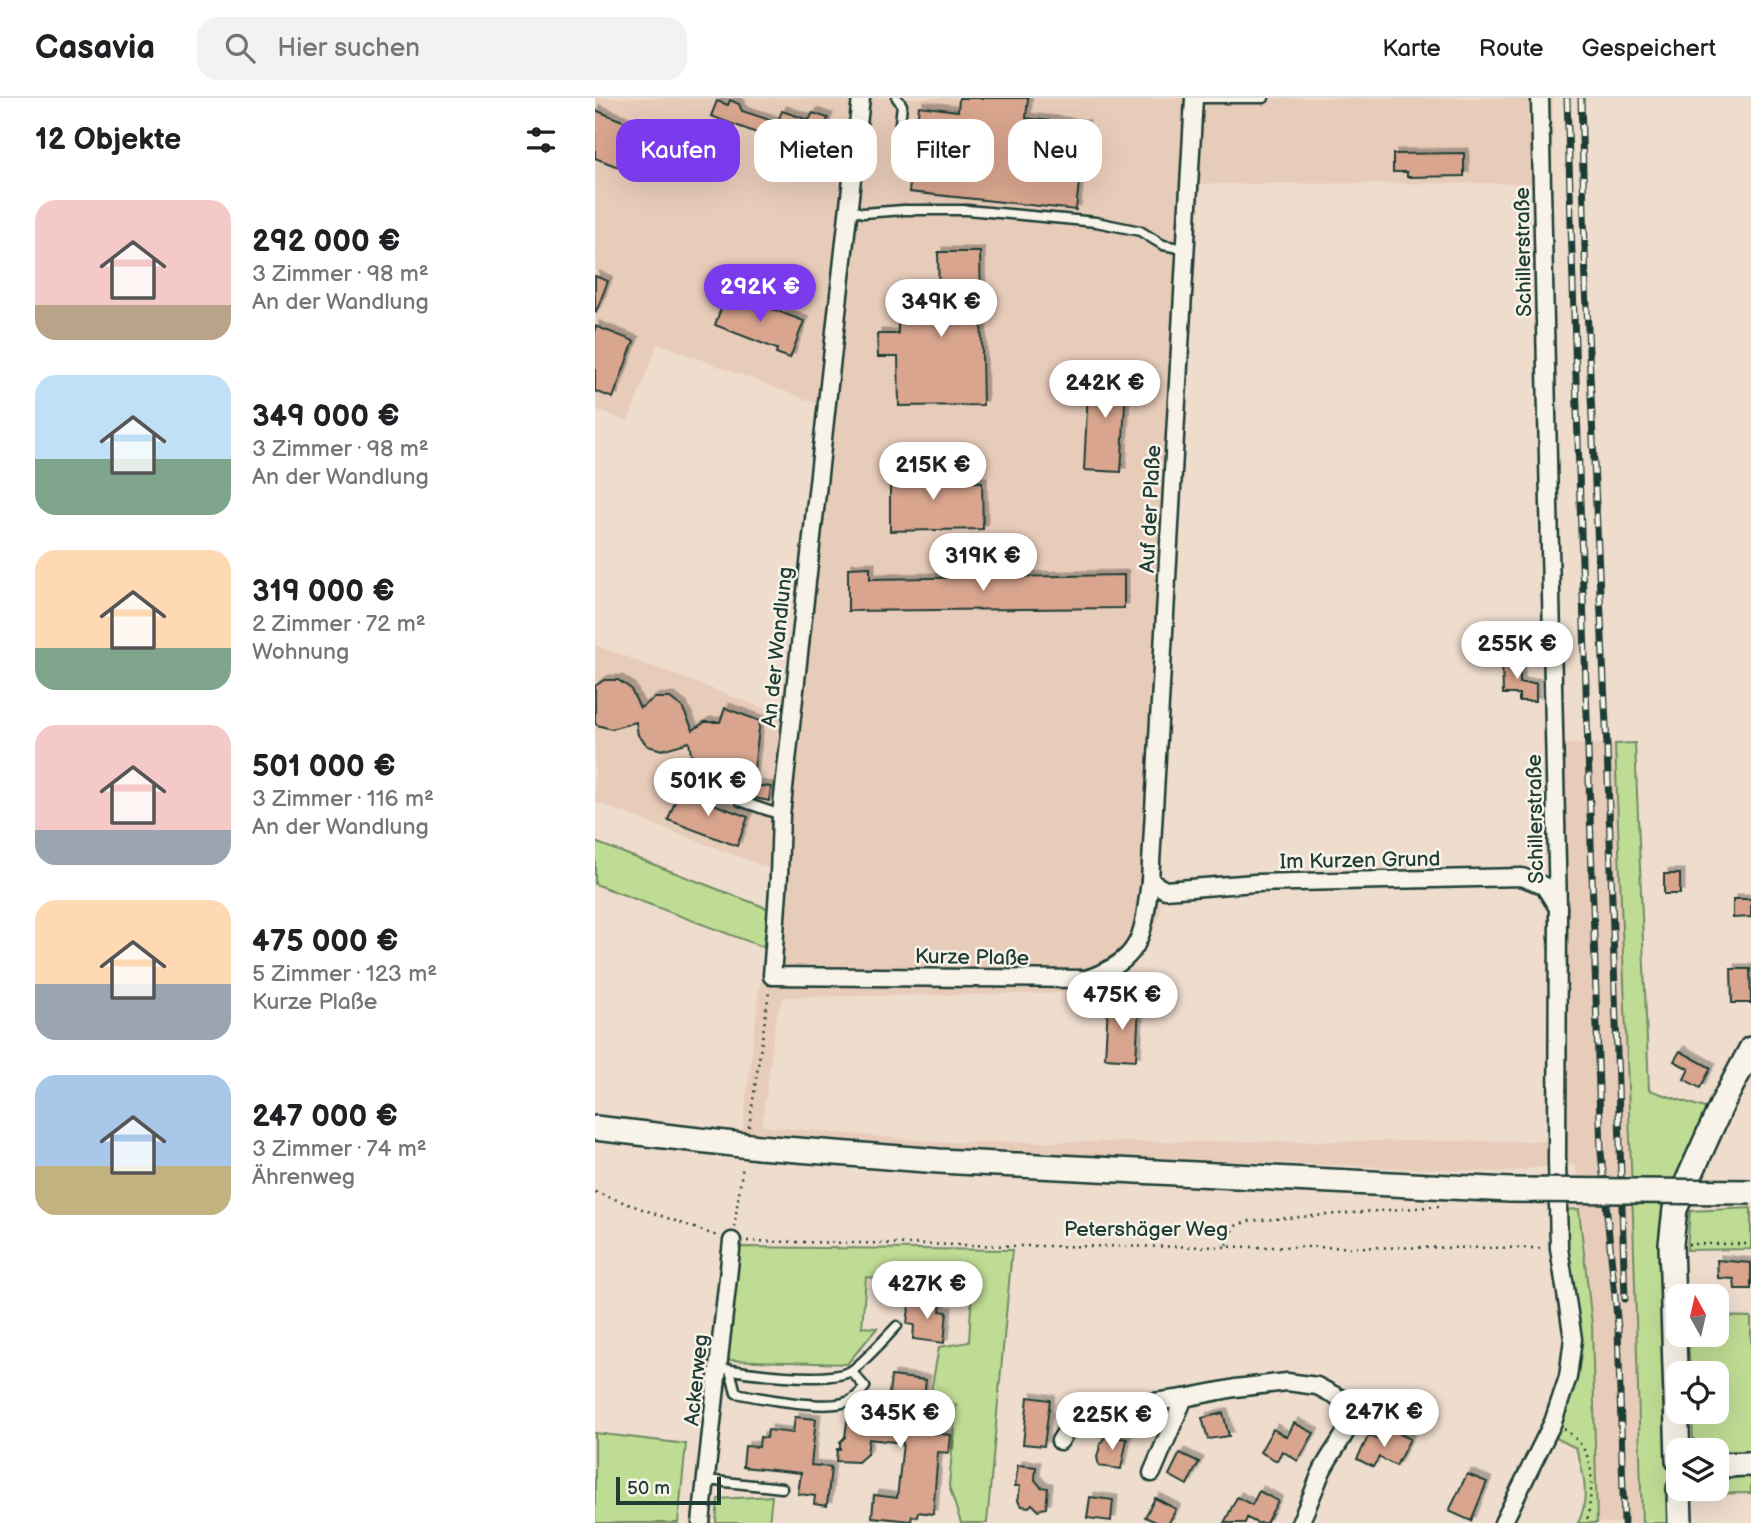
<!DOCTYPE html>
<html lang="de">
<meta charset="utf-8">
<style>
body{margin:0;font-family:"Balsamiq Sans",sans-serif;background:#f2f2f2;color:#202124;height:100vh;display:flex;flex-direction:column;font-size:26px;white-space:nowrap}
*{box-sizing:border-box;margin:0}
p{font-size:23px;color:#757577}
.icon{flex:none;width:38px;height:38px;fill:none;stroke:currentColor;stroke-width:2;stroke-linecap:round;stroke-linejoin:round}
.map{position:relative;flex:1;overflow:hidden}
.drawer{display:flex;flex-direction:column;background:#fff;width:595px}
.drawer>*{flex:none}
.guide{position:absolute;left:21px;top:21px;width:665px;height:63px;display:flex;gap:14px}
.needle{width:46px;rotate:352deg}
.tools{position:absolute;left:1071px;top:1186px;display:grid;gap:14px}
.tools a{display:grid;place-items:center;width:63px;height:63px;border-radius:14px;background:#fff;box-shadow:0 7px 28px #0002;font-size:35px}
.scale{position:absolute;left:21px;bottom:18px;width:105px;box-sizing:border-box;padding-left:7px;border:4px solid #1f3d34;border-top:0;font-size:19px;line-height:24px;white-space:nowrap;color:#1f3d34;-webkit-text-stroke:5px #f7f3e8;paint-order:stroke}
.price{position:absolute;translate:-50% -60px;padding:0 16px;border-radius:24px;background:#fff;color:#222;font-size:23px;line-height:46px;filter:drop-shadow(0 2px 4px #0008)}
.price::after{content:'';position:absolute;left:50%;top:42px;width:21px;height:16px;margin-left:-10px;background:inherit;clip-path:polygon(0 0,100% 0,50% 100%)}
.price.current{background:#7c3aed;color:#fff}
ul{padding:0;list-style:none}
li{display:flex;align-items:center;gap:21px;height:175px;padding:0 35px}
li span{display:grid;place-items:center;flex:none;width:196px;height:140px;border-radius:21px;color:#555}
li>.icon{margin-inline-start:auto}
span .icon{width:84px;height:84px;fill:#fffc;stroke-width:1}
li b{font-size:30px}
h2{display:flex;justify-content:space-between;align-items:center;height:84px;padding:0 35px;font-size:30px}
.pill{padding:0 24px;border-radius:21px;background:#fff;box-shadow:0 7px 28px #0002;font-size:24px;line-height:63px}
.pill.current{background:#7c3aed;color:#fff}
header{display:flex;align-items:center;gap:42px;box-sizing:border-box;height:98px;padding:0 35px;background:#fff;border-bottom:2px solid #e0e0e0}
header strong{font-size:33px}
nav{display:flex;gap:38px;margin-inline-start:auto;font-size:24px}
.search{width:490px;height:63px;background:#f2f2f2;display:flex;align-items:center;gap:18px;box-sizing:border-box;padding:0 24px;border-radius:21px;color:#757577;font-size:26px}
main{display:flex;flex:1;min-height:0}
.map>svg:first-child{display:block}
.built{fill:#e8ccba;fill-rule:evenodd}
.green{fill:#bfdc94;stroke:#6f8c64;stroke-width:2}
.building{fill:#d9a58e;stroke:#1f3d34;stroke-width:2;filter:url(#shadow)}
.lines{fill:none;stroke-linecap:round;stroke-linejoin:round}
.lane-casing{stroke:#1f3d34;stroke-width:13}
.street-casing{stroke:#1f3d34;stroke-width:21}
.secondary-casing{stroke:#1f3d34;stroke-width:28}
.path{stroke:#1f3d34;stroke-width:2.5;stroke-dasharray:2 5;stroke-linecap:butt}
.lane{stroke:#f7f3e8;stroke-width:8}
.street{stroke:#f7f3e8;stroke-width:16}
.secondary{stroke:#f7f3e8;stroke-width:23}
.rail-casing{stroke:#1f3d34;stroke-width:7}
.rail{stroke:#f7f3e8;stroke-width:4.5;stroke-dasharray:13;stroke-linecap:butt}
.secondary-bridge-casing{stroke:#1f3d34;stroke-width:28;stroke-linecap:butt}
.secondary-bridge{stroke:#f7f3e8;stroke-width:23}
.labels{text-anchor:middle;stroke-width:5;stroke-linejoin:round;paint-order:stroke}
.street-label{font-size:21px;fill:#1f3d34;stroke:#f7f3e8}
</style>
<header>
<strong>Casavia</strong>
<div class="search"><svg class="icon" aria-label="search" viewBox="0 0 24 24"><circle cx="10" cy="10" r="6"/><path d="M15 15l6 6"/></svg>Hier suchen</div>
<nav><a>Karte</a><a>Route</a><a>Gespeichert</a></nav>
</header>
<main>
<section class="drawer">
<h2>12 Objekte<svg class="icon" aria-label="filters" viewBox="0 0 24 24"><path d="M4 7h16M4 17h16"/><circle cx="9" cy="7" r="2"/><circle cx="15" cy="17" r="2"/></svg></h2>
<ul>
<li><span style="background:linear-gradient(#f6c9c9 75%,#b9a48a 0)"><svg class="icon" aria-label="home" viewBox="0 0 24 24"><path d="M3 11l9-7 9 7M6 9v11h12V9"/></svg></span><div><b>292 000 €</b><p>3 Zimmer · 98 m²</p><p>An der Wandlung</p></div></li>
<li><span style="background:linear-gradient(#bfe0f5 60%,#7fa58c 0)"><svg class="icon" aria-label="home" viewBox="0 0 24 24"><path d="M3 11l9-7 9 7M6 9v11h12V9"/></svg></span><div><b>349 000 €</b><p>3 Zimmer · 98 m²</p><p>An der Wandlung</p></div></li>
<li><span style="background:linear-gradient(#ffd9b3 70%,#7fa58c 0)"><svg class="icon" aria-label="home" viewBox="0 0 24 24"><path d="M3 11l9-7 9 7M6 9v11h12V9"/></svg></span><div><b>319 000 €</b><p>2 Zimmer · 72 m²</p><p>Wohnung</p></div></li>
<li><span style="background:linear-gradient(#f6c9c9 75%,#9aa5b1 0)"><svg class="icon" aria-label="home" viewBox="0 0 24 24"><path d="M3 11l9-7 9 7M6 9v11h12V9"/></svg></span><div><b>501 000 €</b><p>3 Zimmer · 116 m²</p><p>An der Wandlung</p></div></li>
<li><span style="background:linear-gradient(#ffd9b3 60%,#9aa5b1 0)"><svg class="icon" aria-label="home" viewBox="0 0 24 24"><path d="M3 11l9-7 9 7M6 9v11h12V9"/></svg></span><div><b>475 000 €</b><p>5 Zimmer · 123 m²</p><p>Kurze Plaße</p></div></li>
<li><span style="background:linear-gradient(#a9c7e8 65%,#c2b280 0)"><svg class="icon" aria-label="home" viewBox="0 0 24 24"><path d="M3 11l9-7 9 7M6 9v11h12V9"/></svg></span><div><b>247 000 €</b><p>3 Zimmer · 74 m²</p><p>Ährenweg</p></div></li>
</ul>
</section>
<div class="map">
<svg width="1156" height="1425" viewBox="0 0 1156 1425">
<defs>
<filter id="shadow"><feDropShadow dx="4.5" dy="-4.5" stdDeviation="0" flood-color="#0004"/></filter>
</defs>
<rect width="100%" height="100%" fill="#eedccd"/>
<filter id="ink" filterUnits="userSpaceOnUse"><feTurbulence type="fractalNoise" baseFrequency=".0143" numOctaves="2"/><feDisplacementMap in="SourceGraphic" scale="14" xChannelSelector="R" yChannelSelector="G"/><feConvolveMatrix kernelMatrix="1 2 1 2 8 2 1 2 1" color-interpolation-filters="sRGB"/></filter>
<g filter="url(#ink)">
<path class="built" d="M0 0H958L956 160 970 646H1020L1038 1120 1047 1425H1002L997 1226 981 1067 970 1066 909 1074 342 1051 147 1035 174 811 176 771 0 704V547L187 617 206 444 225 307 63 245 33 323 0 311ZM946 85 948 547 956 1043 343 1044 167 1028 181 918 189 899 492 895 523 883 546 858 566 815 561 766 606 86Z"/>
<g class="green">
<polygon points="1040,645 1054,992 1116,1012 1090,1063 1074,1342 1076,1425 1047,1425 1038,1120 1020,646"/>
<polygon points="0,744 174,811 168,849 0,786"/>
<polygon points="1156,1110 1156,1151 1092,1152 1095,1113"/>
<path d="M984 1111 997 1226 1002 1425H983C995 1402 989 1374 981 1350L961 1340 985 1253 981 1207 970 1150 968 1112Z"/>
<polygon points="144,1149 417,1152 392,1425 366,1425 354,1388 361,1307 335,1299 344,1249 374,1244 377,1190 271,1179 267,1229 282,1230 252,1266 131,1262"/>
<polygon points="1122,1218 1156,1219 1156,1356 1111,1351 1098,1342 1097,1314 1122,1314 1122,1276 1095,1276 1093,1237 1122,1237"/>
<polygon points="0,1335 91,1346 83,1425 0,1425"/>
<polygon points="1156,1376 1156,1395 1099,1396 1106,1391 1122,1391 1122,1384"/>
<polygon points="177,1398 174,1425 121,1425 123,1401"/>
</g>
<g class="building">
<polygon points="364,0 433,0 431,20 490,27 481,112 314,94 324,8 363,13"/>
<polygon points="135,2 144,6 147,13 181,24 175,40 116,18 122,3 133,7"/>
<polygon points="0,12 68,39 52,80 0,60"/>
<polygon points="187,13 214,22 218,15 233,20 219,56 201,50 204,42 200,40 203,33 182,26"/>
<polygon points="869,55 869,78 812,79 812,74 798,74 798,56"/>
<polygon points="343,154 385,154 388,307 304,308 303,259 283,259 282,236 303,236 303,204 344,203"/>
<polygon points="0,178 13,183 1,214 0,214"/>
<polygon points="132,194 209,223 195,260 181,255 182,251 120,227"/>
<polygon points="0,228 39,243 18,300 0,293"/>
<polygon points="494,270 532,272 526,374 489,372"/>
<polygon points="349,371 349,384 387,384 388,431 295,433 295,372"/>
<polygon points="275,469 275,481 529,477 529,510 253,513 253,470"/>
<polygon points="907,560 925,560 925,585 941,585 941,603 924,603 924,596 908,596"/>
<polygon points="9,582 23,582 35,590 45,610 60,600 75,600 87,609 98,632 110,624 125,624 130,610 165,623 157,687 176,689 174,703 146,697 139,700 97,696 103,680 141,692 144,661 110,671 96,656 94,644 67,652 53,648 43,637 41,624 16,631 2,627 0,625 0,588"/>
<polygon points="84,693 153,719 142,748 73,722"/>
<rect x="1069" y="776" width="16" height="20"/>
<polygon points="1138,801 1156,801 1156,819 1138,820"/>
<polygon points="1136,871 1155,871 1156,905 1137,905"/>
<polygon points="513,906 544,908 541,962 510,960"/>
<polygon points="1085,953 1116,970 1105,990 1089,981 1094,971 1079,963"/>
<polygon points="1122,1162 1156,1165 1156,1191 1140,1191 1139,1181 1123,1180"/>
<polygon points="315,1201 346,1205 345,1213 352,1214 349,1245 318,1241 319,1227 312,1226"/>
<polygon points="296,1278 331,1282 325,1334 356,1337 354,1355 343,1354 338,1416 323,1414 322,1419 317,1418 316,1423 277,1419 279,1397 302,1400 308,1345 274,1341 272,1356 263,1364 241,1363 242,1351 245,1351 245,1344 250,1339 253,1317 291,1321"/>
<polygon points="433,1299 455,1302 449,1348 428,1346"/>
<polygon points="628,1315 634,1338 613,1341 607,1320"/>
<polygon points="200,1319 221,1321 216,1367 236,1369 232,1408 219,1406 220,1398 203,1396 206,1375 148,1369 150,1348 164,1349 165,1339 172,1340 173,1332 198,1335"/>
<polygon points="699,1325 719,1335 703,1363 687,1353 682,1363 665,1354 678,1331 692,1339"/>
<polygon points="796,1331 815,1341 801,1368 784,1359 778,1369 762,1361 774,1337 789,1345"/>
<polygon points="510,1338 532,1341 526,1371 504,1368 502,1359 506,1345"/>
<polygon points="585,1355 604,1364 592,1387 574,1377"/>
<polygon points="423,1367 441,1369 440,1382 446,1389 453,1390 451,1410 443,1412 437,1406 434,1409 427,1408 423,1403 425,1388 420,1388"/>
<polygon points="872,1376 892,1384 876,1423 854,1413"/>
<polygon points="664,1393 683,1403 671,1425 662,1425 652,1420 650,1425 629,1425 642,1399 657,1407"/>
<polygon points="495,1399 518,1402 516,1423 492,1420"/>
<polygon points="560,1400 581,1411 574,1425 563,1425 550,1419"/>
</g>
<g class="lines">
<defs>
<g id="lane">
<polyline points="302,0 307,7 303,42"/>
<polyline points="599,0 669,0"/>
<polyline points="253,111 268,115 309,112 372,112 501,124 545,133 568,147 590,151"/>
<polyline points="145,703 186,717"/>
<path d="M123 1270C153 1275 228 1285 254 1274 265 1269 292 1238 302 1228"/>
<path d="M135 1272 141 1295C164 1300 234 1313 254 1303 260 1301 266 1294 270 1289L256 1273"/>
<polyline points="111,1382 187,1390"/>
</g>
<g id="street">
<path d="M266 0 186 717 184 778 177 878 491 881C548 862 548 837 555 783L599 0"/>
<polyline points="555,783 570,792 660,785 927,779 949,788 963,810"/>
<path d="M465 1343 483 1314 589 1300 640 1290 692 1284 722 1288 758 1307C759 1332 736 1352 726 1375 719 1392 713 1408 705 1425"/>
<polyline points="557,1375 589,1300"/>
<polyline points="106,1425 137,1143"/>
<polyline points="908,1425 958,1324 973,1279 978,1241 964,1150 962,1062 963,811 945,0"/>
</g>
<g id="secondary">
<polyline points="0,1030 147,1047"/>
<polyline points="164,1049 344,1063 915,1092"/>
<polyline points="1083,1362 1076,1146 1080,1111 1128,1004 1156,951"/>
<polyline points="1122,1367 1156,1366"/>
<polyline points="1084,1391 1085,1425"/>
</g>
</defs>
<use href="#lane" class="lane-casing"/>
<use href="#street" class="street-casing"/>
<use href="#secondary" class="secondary-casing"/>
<g class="path">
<polyline points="154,1029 174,894"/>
<polyline points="0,1094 125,1139"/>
<polyline points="139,1129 148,1067"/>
<polyline points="152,1143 424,1148 950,1150"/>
<polyline points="1093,1146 1156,1146"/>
<polyline points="632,1147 640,1128 654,1123 845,1108"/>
<path d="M969 1331C1005 1356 997 1386 992 1425"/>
</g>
<use href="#lane" class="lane"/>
<use href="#street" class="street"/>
<use href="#secondary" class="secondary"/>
<defs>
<g id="rail">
<polyline points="972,0 1006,1054 1023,1230 1029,1425"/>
<polyline points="986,0 991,188 1012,649 1030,1201"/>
</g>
</defs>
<use href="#rail" class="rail-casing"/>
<use href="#rail" class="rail"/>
<defs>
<g id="secondary-bridge">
<polyline points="147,1047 164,1049"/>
<polyline points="915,1092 1156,1094"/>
</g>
</defs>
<use href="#secondary-bridge" class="secondary-bridge-casing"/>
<use href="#secondary-bridge" class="secondary-bridge"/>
</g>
</g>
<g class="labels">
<g class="street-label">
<text transform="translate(928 154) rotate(-91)" y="7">Schillerstraße</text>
<text transform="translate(555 411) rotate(-87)" y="7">Auf der Plaße</text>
<text transform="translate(182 549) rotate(-84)" y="7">An der Wandlung</text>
<text transform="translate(940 721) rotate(-91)" y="7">Schillerstraße</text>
<text transform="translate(765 762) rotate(-1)" y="7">Im Kurzen Grund</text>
<text transform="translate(377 859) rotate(1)" y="7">Kurze Plaße</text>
<text x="551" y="1138">Petershäger Weg</text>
<text transform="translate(101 1282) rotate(-84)" y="7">Ackerweg</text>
</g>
</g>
</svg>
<div class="tools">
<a><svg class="needle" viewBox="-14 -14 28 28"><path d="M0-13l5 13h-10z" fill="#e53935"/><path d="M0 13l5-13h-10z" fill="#757577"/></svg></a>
<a><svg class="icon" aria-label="locate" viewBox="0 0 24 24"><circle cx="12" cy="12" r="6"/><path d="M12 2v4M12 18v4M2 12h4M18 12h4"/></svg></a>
<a><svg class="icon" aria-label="layers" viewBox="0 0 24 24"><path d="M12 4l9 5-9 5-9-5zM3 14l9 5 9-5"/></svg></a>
</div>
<div class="scale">50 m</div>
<b class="price current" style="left:165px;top:226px">292K €</b>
<b class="price" style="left:346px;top:241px">349K €</b>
<b class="price" style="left:510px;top:322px">242K €</b>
<b class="price" style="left:338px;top:404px">215K €</b>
<b class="price" style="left:388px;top:495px">319K €</b>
<b class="price" style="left:922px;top:583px">255K €</b>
<b class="price" style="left:113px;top:720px">501K €</b>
<b class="price" style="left:527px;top:934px">475K €</b>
<b class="price" style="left:332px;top:1223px">427K €</b>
<b class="price" style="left:789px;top:1351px">247K €</b>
<b class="price" style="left:305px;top:1352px">345K €</b>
<b class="price" style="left:517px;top:1354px">225K €</b>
<div class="guide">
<a class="pill current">Kaufen</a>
<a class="pill">Mieten</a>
<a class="pill">Filter</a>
<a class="pill">Neu</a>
</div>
</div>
</main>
